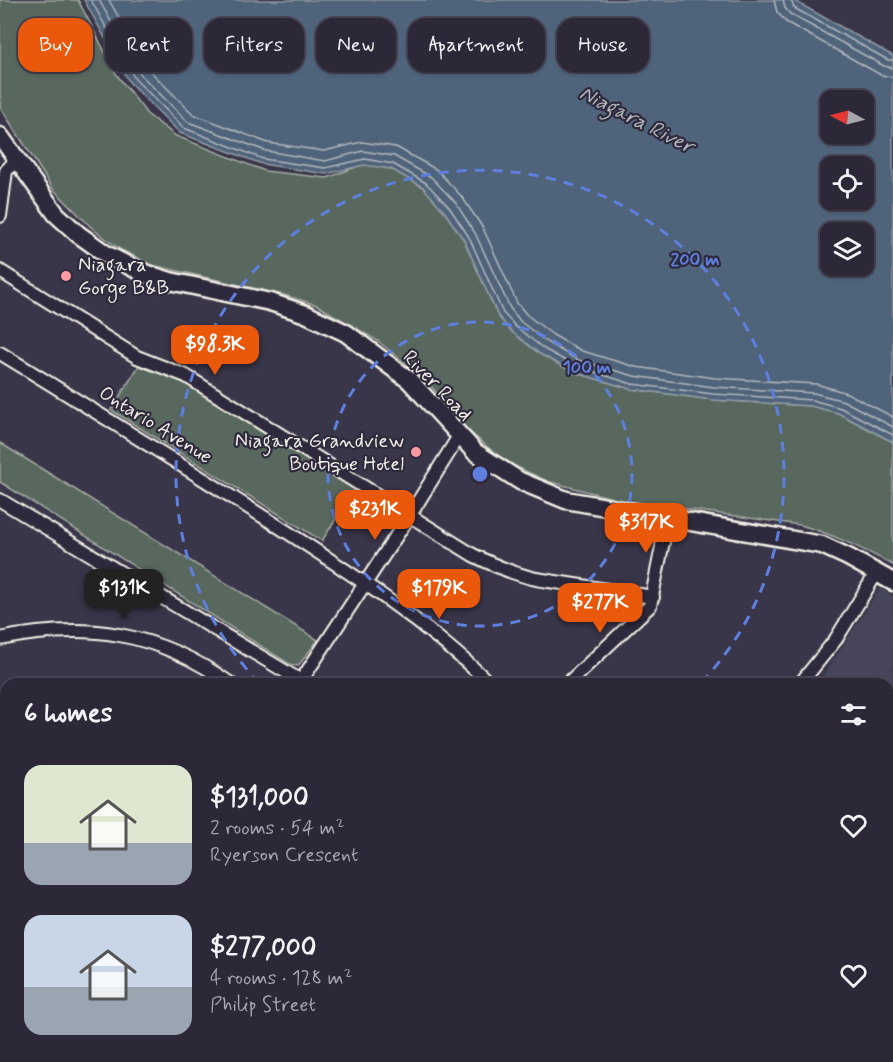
<!DOCTYPE html>
<meta charset="utf-8">
<style>
body{margin:0;font-family:Mynerve,sans-serif;background:#343040;color:#f1f3f6;height:100vh;display:flex;flex-direction:column;font-size:22px;white-space:nowrap}
*{box-sizing:border-box;margin:0}
p{font-size:20px;color:#a6a6ae}
.icon{flex:none;width:33px;height:33px;fill:none;stroke:currentColor;stroke-width:2;stroke-linecap:round;stroke-linejoin:round}
.map{position:relative;flex:1;overflow:hidden}
.sheet{position:absolute;left:0px;top:678px;width:894px;height:384px;display:flex;flex-direction:column;background:#2c2838;border-radius:18px 18px 0 0;box-shadow:0 2px 4px #0004,0 0 0 2px #484453}
.sheet>*{flex:none}
.guide{position:absolute;left:18px;top:18px;width:858px;height:54px;display:flex;gap:12px}
.needle{width:39px;rotate:277deg}
.buttons{position:absolute;left:820px;top:90px;display:grid;gap:12px}
.buttons a{display:grid;place-items:center;width:54px;height:54px;border-radius:12px;background:#2c2838;box-shadow:0 2px 4px #0004,0 0 0 2px #484453;font-size:30px}
.price{position:absolute;translate:-50% -51px;padding:0 14px;border-radius:12px;background:#ea580c;color:#fff;font-size:20px;line-height:39px;filter:drop-shadow(0 2px 3px #0008)}
.price::after{content:'';position:absolute;left:50%;top:36px;width:18px;height:14px;margin-left:-9px;background:inherit;clip-path:polygon(0 0,100% 0,50% 100%)}
.price.selected{background:#222;color:#fff}
ul{padding:0;list-style:none}
li{display:flex;align-items:center;gap:18px;height:150px;padding:0 24px}
li span{display:grid;place-items:center;flex:none;width:168px;height:120px;border-radius:18px;color:#555}
li>.icon{margin-inline-start:auto}
span .icon{width:72px;height:72px;fill:#fffc;stroke-width:1}
li b{font-size:26px}
h2{display:flex;justify-content:space-between;align-items:center;height:72px;padding:0 24px;font-size:26px}
.pill{padding:0 21px;border-radius:18px;background:#2c2838;box-shadow:0 2px 4px #0004,0 0 0 2px #484453;font-size:21px;line-height:54px}
.pill.selected{background:#ea580c;color:#fff}
.map>svg:first-child{display:block}
.built{fill:#47445a}
.green{fill:#58685f;stroke:#a6aca4;stroke-width:1.5}
.water{fill:#4f637a;stroke:#919ca6;stroke-width:1.5;fill-rule:evenodd}
.lines{fill:none;stroke-linecap:round;stroke-linejoin:round}
.shore{stroke:#b2b8bc;stroke-width:1.5}
.street-casing{stroke:#f4f1e8;stroke-width:16}
.secondary-casing{stroke:#f4f1e8;stroke-width:21}
.highway-casing{stroke:#f4f1e8;stroke-width:26}
.street{stroke:#2f2a3d;stroke-width:12}
.secondary{stroke:#2f2a3d;stroke-width:16}
.highway{stroke:#2f2a3d;stroke-width:21}
.street-bridge-casing{stroke:#f4f1e8;stroke-width:16;stroke-linecap:butt}
.street-bridge{stroke:#2f2a3d;stroke-width:12}
.ring{fill:none;stroke:#5e7fdd;stroke-width:3;stroke-dasharray:10 8}
.poi-dot{fill:#ff9aa2;stroke:#2f2a3d;stroke-width:2}
.labels{text-anchor:middle;stroke-width:4.5;stroke-linejoin:round;paint-order:stroke}
.poi-label{font-size:20px;fill:#f4f1e8;stroke:#2f2a3d;text-anchor:start}
.street-label{font-size:20px;fill:#f4f1e8;stroke:#2f2a3d}
.water-label{font-size:21px;font-style:italic;fill:#b2b8bc;stroke:#2f2a3d}
.centre{fill:#5e7fdd;stroke:#2f2a3d;stroke-width:3}
.ring-label{font-size:18px;text-anchor:middle;font-weight:bold;fill:#5e7fdd;stroke:#2f2a3d;stroke-width:4.5;stroke-linejoin:round;paint-order:stroke}
</style>
<div class="map">
<svg width="893" height="1062" viewBox="0 0 893 1062">
<rect width="100%" height="100%" fill="#3a364a"/>
<filter id="ink" filterUnits="userSpaceOnUse"><feTurbulence type="fractalNoise" baseFrequency=".0167" numOctaves="2"/><feDisplacementMap in="SourceGraphic" scale="12" xChannelSelector="R" yChannelSelector="G"/><feConvolveMatrix kernelMatrix="1 2 1 2 8 2 1 2 1" color-interpolation-filters="sRGB"/></filter>
<g filter="url(#ink)">
<g class="built">
<polygon points="880,588 893,596 893,841 888,835 888,684 818,684"/>
<polygon points="6,772 6,1007 0,1003 0,776"/>
<polygon points="893,967 893,1062 664,1062 675,1056 888,1056 888,968"/>
</g>
<g class="green">
<path d="M0 0H78L117 75 147 114 176 136 265 171 327 178 364 164 391 169 423 187 444 211 464 240 498 316 512 332 540 354 573 372 631 389 713 400 811 406 838 413 893 442V565C863 549 833 534 800 525L620 500 547 481 504 461 463 426 427 381 378 341 317 305 284 295 152 265 120 249 93 229 53 189 0 107Z"/>
<polygon points="140,364 178,377 357,486 322,541 111,410"/>
<polygon points="0,443 318,640 298,666 291,665 0,482"/>
</g>
<path class="water" d="M84 0H793L893 56V442L838 413 811 406 713 400 631 389 573 372 540 354 512 332 498 316 464 240 444 211 423 187 391 169 364 165 326 174 262 164 180 133 130 83ZM831 100H864V134H831ZM831 166H864V200H831ZM831 232H864V266H831Z"/>
<g class="lines">
<g class="shore">
<polyline points="91,0 135,79 184,128 263,159 325,168 365,159 393,164 426,183 449,207 469,237 503,313 516,327 544,349 575,366 632,384 713,394 812,400 841,408 893,435"/>
<polyline points="99,0 141,75 188,122 266,151 325,161 363,151 394,156 431,177 455,202 475,233 510,308 521,322 548,343 578,360 634,376 714,387 814,393 844,401 893,427"/>
<polyline points="109,0 148,69 193,114 268,143 324,151 362,142 396,147 437,170 462,197 483,228 517,303 527,315 553,335 582,351 636,367 679,373 715,378 816,384 847,393 893,417"/>
<polyline points="774,0 777,12 786,22 881,75 893,77"/>
<polyline points="783,0 785,8 790,14 884,66 893,68"/>
<polyline points="791,0 794,8 888,60 893,60"/>
</g>
<defs>
<g id="street">
<polyline points="0,216 6,171 16,160"/>
<path d="M0 271 137 357 186 376 473 555C493 565 513 574 536 579L653 597"/>
<path d="M0 353C87 406 173 460 259 514 340 566 421 617 490 684"/>
<polyline points="0,500 306,684"/>
<path d="M0 639C87 621 158 632 231 684"/>
<polyline points="299,684 410,515 459,436"/>
<polyline points="567,684 650,606 668,517"/>
<polyline points="800,684 836,639 877,572"/>
<polyline points="0,767 6,763"/>
<polyline points="888,769 893,774"/>
<polyline points="0,1012 6,1015"/>
<polyline points="484,1056 488,1060 500,1061 505,1056"/>
<polyline points="58,1062 59,1056"/>
<polyline points="271,1062 274,1056"/>
<polyline points="408,1062 411,1056"/>
</g>
<g id="secondary">
<polyline points="0,136 56,214 78,234 106,254 141,272 170,281 270,302 306,314 346,333 409,380 475,452 520,481 566,500 822,545 848,557 893,582"/>
<polyline points="888,820 893,815"/>
<polyline points="888,1029 893,1025"/>
<polyline points="791,1056 795,1062"/>
<polyline points="851,1062 858,1056"/>
</g>
<g id="highway">
<polyline points="888,927 893,924"/>
<polyline points="888,948 893,946"/>
<polyline points="580,1062 599,1056"/>
</g>
</defs>
<use href="#street" class="street-casing"/>
<use href="#secondary" class="secondary-casing"/>
<use href="#highway" class="highway-casing"/>
<use href="#street" class="street"/>
<use href="#secondary" class="secondary"/>
<use href="#highway" class="highway"/>
<defs>
<polyline id="street-bridge" points="647,1056 651,1062"/>
</defs>
<use href="#street-bridge" class="street-bridge-casing"/>
<use href="#street-bridge" class="street-bridge"/>
</g>
</g>
<g class="ring">
<circle cx="480" cy="474" r="152"/>
<path d="M259 683A304 304 0 1 1 701 683"/>
</g>
<g class="poi-dot">
<circle cx="66" cy="276" r="6"/>
<circle cx="416" cy="452" r="6"/>
</g>
<g class="labels">
<g class="poi-label">
<text x="78" y="271">Niagara<tspan x="78" dy="23">Gorge B&amp;B</tspan></text>
<text x="404" y="447" text-anchor="end">Niagara Grandview<tspan x="404" dy="23">Boutique Hotel</tspan></text>
</g>
<g class="street-label">
<text transform="translate(438 385) rotate(46)" y="7">River Road</text>
<text transform="translate(156 424) rotate(32)" y="7">Ontario Avenue</text>
</g>
<g class="water-label">
<text transform="translate(637 119) rotate(27)" y="7">Niagara River</text>
</g>
</g>
<circle cx="480" cy="474" r="9" class="centre"/>
<g class="ring-label">
<text x="695" y="265">200 m</text>
<text x="587" y="373">100 m</text>
</g>
</svg>
<div class="buttons">
<a><svg class="needle" viewBox="-14 -14 28 28"><path d="M0-13l5 13h-10z" fill="#e53935"/><path d="M0 13l5-13h-10z" fill="#a6a6ae"/></svg></a>
<a><svg class="icon" aria-label="locate" viewBox="0 0 24 24"><circle cx="12" cy="12" r="6"/><path d="M12 2v4M12 18v4M2 12h4M18 12h4"/></svg></a>
<a><svg class="icon" aria-label="layers" viewBox="0 0 24 24"><path d="M12 4l9 5-9 5-9-5zM3 14l9 5 9-5"/></svg></a>
</div>
<b class="price" style="left:215px;top:376px">$98.3K</b>
<b class="price" style="left:375px;top:541px">$231K</b>
<b class="price" style="left:646px;top:554px">$317K</b>
<b class="price selected" style="left:124px;top:620px">$131K</b>
<b class="price" style="left:439px;top:620px">$179K</b>
<b class="price" style="left:600px;top:634px">$277K</b>
<div class="guide">
<a class="pill selected">Buy</a>
<a class="pill">Rent</a>
<a class="pill">Filters</a>
<a class="pill">New</a>
<a class="pill">Apartment</a>
<a class="pill">House</a>
</div>
<section class="sheet">
<h2>6 homes<svg class="icon" aria-label="filters" viewBox="0 0 24 24"><path d="M4 7h16M4 17h16"/><circle cx="9" cy="7" r="2"/><circle cx="15" cy="17" r="2"/></svg></h2>
<ul>
<li><span style="background:linear-gradient(#dfe7d0 65%,#9aa5b1 0)"><svg class="icon" aria-label="home" viewBox="0 0 24 24"><path d="M3 11l9-7 9 7M6 9v11h12V9"/></svg></span><div><b>$131,000</b><p>2 rooms · 54 m²</p><p>Ryerson Crescent</p></div><svg class="icon" aria-label="heart" viewBox="0 0 24 24"><path d="M12 20l-8-8c-3-5 5-10 8-4 3-6 11-1 8 4z"/></svg></li>
<li><span style="background:linear-gradient(#c9d6e8 60%,#9aa5b1 0)"><svg class="icon" aria-label="home" viewBox="0 0 24 24"><path d="M3 11l9-7 9 7M6 9v11h12V9"/></svg></span><div><b>$277,000</b><p>4 rooms · 128 m²</p><p>Philip Street</p></div><svg class="icon" aria-label="heart" viewBox="0 0 24 24"><path d="M12 20l-8-8c-3-5 5-10 8-4 3-6 11-1 8 4z"/></svg></li>
</ul>
</section>
</div>
